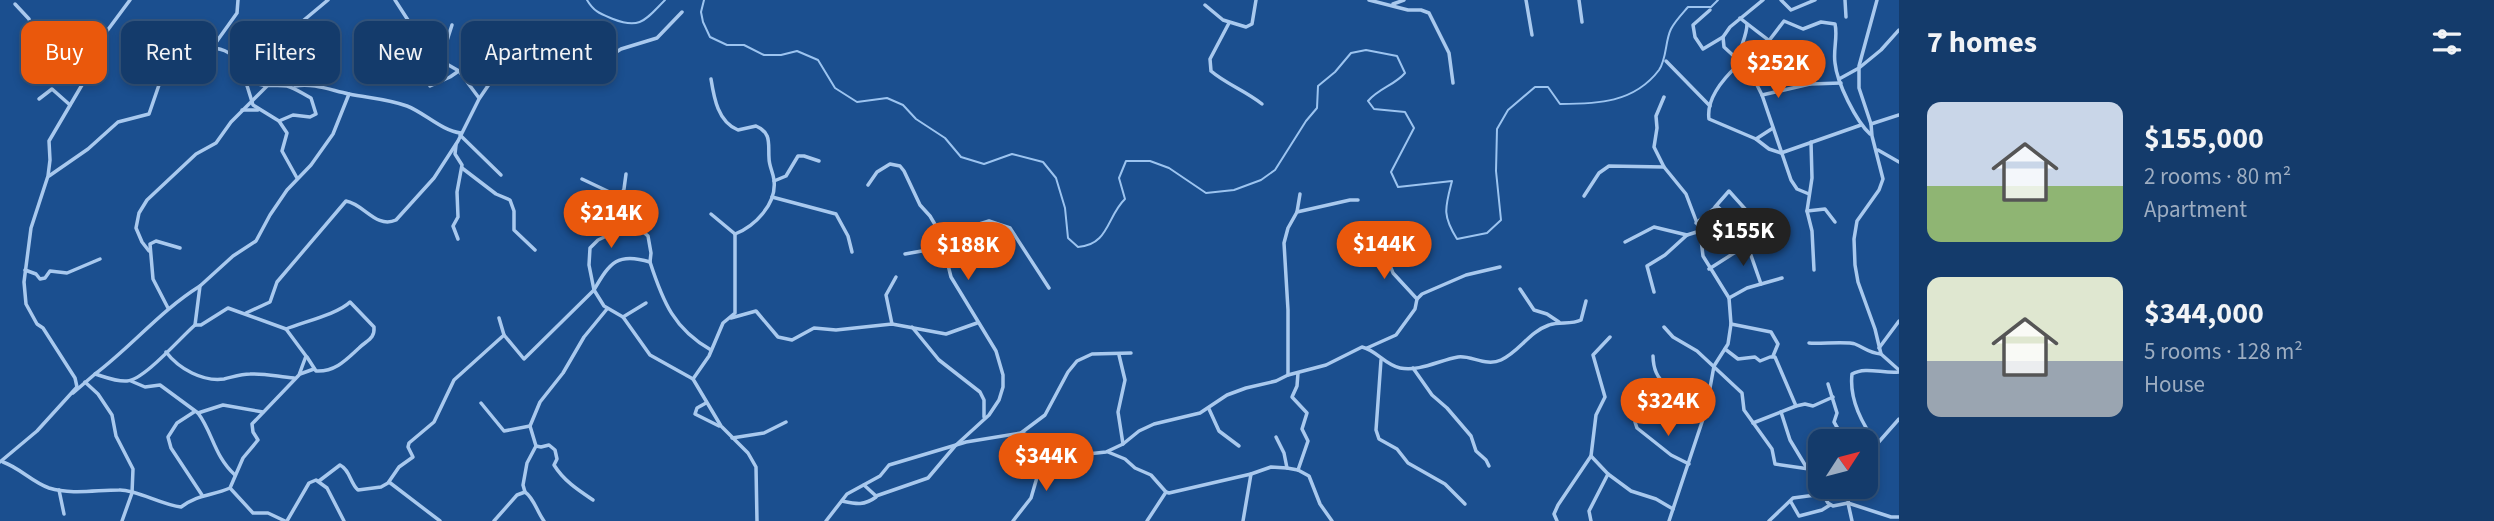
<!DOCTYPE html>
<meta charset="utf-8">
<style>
body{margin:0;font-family:"Source Sans 3",sans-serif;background:#214673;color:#f1f3f6;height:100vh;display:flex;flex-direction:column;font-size:26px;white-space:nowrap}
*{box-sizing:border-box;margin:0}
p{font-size:23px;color:#9dadc1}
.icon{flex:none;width:38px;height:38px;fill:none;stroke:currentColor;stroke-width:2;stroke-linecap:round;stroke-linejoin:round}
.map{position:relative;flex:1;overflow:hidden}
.sheet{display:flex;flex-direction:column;background:#143b6b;width:595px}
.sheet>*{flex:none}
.top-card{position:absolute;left:21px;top:21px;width:665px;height:63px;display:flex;gap:14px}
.needle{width:46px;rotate:54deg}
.fabs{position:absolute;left:1808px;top:429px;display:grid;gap:14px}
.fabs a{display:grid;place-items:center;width:70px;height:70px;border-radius:14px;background:#143b6b;box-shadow:0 4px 10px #0003,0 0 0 2px #33557e;font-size:35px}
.price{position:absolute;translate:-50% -60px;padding:0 16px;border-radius:24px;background:#ea580c;color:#fff;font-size:23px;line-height:46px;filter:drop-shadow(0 2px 4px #0008)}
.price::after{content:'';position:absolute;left:50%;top:42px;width:21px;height:16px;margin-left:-10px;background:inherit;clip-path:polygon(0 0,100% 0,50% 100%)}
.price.current{background:#222;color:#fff}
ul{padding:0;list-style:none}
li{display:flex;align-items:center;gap:21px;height:175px;padding:0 28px}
li span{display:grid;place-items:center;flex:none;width:196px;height:140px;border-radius:14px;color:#555}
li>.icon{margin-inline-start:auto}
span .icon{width:84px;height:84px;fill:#fffc;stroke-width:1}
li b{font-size:30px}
h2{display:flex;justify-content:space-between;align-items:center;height:84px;padding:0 28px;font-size:30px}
.chip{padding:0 24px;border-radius:14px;background:#143b6b;box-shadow:0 4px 10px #0003,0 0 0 2px #33557e;font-size:24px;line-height:63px}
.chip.current{background:#ea580c;color:#fff}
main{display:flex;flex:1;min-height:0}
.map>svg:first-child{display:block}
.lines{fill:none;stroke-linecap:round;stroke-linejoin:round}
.stream{stroke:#9cc4f0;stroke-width:2}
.minor{stroke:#a9c9ee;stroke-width:3.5}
</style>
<main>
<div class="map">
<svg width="1899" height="521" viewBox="0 0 1899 521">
<rect width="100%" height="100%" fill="#1b4f8f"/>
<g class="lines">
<g class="stream">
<path d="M587 0C594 12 601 14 613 19 641 30 646 19 665 0"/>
<path d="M704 0 701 12 703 22 710 37 727 45H744L764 55H781L797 51 818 60 835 88 857 102 887 98 903 105 916 119 945 138 961 157 984 164 1012 154 1043 162 1056 178 1065 208 1068 238 1078 247C1109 245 1107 216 1125 199L1119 178 1126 161H1150L1169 168 1206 193 1234 190 1261 180 1275 170 1306 121 1317 108 1318 86 1335 72 1351 53 1366 50 1397 56 1405 73C1395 85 1379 88 1368 101L1374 109 1405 112 1414 128 1391 172 1398 187 1452 181C1445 208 1442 215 1457 239L1487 233 1501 220 1496 171 1497 129 1508 110 1535 87H1548L1560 104C1597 104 1634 103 1659 70 1667 58 1665 41 1671 29 1675 21 1682 14 1688 7H1711L1718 0"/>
</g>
<g class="minor">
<polyline points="395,0 417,34 445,63 459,71 479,98"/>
<polyline points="1369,0 1408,10 1421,10 1429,13 1449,53 1453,83"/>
<polyline points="1526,0 1532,35"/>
<polyline points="1579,0 1582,22"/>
<polyline points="1781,0 1791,10 1815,0"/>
<polyline points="1845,0 1846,17"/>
<polyline points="15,4 29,19 36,41 97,55"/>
<polyline points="1393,4 1404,0"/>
<polyline points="1205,5 1223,20 1246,27 1252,24 1256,0"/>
<polyline points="1710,10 1693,25 1695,37 1703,49 1723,37"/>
<path d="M1740 18C1759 34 1803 62 1810 84"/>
<path d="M1229 23 1210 59 1211 71C1226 84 1246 91 1262 104"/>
<path d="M1747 24C1747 38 1737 51 1738 65 1724 78 1706 98 1709 119L1756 139 1769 149 1781 153 1861 125"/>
<polyline points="1899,30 1881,50 1859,68 1859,88 1871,124 1872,136 1883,179 1879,190 1857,221 1854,239 1855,265 1858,282 1875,329 1881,354 1899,370"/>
<path d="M1768 42 1784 21 1803 29 1821 22 1835 24C1838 36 1833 50 1835 63 1837 83 1856 121 1870 134"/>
<polyline points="212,48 237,13 238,0"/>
<polyline points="1737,59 1724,47 1723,37 1730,27 1763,0"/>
<polyline points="445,61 444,50 452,25"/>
<polyline points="1666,61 1710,106"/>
<polyline points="240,63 256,44 292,30 328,0"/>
<polyline points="1738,65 1744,75 1755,81 1762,95 1791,180 1797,189 1809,194"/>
<polyline points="1859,66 1877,0"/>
<polyline points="583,71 592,47 601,37"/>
<path d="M711 79C714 98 718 122 738 130L756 126C772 133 768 144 769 158 769 166 773 172 774 180 777 204 755 226 735 234"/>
<polyline points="1839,79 1859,68"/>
<path d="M295 86C314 83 330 90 349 94 369 98 388 99 407 106 425 113 442 131 461 133"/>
<polyline points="430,86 450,77 469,64 478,61 494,64 523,81 588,70 621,49 657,38 682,12"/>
<polyline points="1762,95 1810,84 1841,83"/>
<polyline points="1664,97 1656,116 1657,128 1654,147 1664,167 1686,194 1700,231 1703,256 1729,298 1731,324 1728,344 1714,366 1706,410 1669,521"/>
<polyline points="39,99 52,89 70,105"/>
<polyline points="242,110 258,110"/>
<polyline points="279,121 287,133 282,151 297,178"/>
<polyline points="1871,124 1899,115"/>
<polyline points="460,135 501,175"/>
<polyline points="1756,139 1773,128"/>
<polyline points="1811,142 1812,178 1807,211 1812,231 1814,270"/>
<polyline points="456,145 455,154 462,165 457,192 458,217 453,226 458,239"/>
<polyline points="1878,150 1899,162"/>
<polyline points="462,168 496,194 510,200 514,211 514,230 535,250"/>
<path d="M49 176 88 149 118 122 149 114 160 82 208 48C237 47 236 67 255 82 263 88 276 84 287 86 295 88 303 94 311 98L316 114 310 117 293 115 279 121 253 105 240 63"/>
<path d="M582 179 620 197C622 227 631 219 648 236L651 253 650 262C663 302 674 329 711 350"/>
<polyline points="774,181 786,176 798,156 804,156 819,161"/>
<polyline points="1584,196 1599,173 1609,166 1664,167"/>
<polyline points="620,197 624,189 626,174"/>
<polyline points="772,197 836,214 848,236 852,252"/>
<polyline points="1715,207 1729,191 1746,210"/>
<polyline points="1807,211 1825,209 1835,222"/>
<polyline points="1297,212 1300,194"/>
<polyline points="711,214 735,234"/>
<polyline points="627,223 617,231 598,240 590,248 589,265 594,290 604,306 623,317 650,355 693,379"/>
<polyline points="1696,223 1717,206 1737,226"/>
<polyline points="976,225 989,221 1010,228 1049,288"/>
<polyline points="735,234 735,313 723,323 709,356 693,379 721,426 748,453 756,467 757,521"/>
<polyline points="1625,242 1654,227 1687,235"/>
<polyline points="1382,244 1393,273 1417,299"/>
<polyline points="1747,244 1761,284"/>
<polyline points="149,251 142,242 136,228 139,213 147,200 196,154 216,143 231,122 267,86"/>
<polyline points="905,254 944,247"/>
<polyline points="1709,269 1756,239 1757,230"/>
<polyline points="25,270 36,274 40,279 45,278 50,271 67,273 100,259"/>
<polyline points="1520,289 1534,310 1547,314 1559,322"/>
<polyline points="1654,292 1647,266 1665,255 1687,235 1700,231"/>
<polyline points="1729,298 1747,288 1782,278"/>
<polyline points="168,308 153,279 150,244 156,241 180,248"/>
<path d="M246 313 270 302 277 282 346 201C364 204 376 229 396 220L434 178 458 141 479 99 496 74 503 70"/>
<polyline points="623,317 646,303"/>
<path d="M499 318 504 335 524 359 594 290C610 262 618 252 650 262"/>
<polyline points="731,318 756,311 778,337 792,340 814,328 836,330 892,324 946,334 977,323"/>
<polyline points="892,324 886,295 896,277"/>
<polyline points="1731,324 1771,332 1778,344 1773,356"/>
<polyline points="195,325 200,286 233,256 256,241 270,215 287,190 311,165 333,134 349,94"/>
<polyline points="912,327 939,360 980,392 984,400 984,417"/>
<polyline points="1664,327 1673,337 1697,351 1742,393 1744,410 1772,449 1775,464 1809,469"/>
<path d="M286 329C303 322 338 314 350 302L374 327C375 339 367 340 359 348 346 360 335 372 316 371L307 357"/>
<polyline points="1610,337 1593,355 1605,397 1596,415 1591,456 1608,474 1631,491 1656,499 1673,509"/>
<path d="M1809 343C1820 344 1849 341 1855 344 1865 348 1869 353 1881 354"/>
<polyline points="1367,348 1396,335 1415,309 1417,299 1422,294 1466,275 1500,267"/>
<polyline points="1879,348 1899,321"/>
<polyline points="1725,349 1738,359 1755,357 1760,361 1770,357 1775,357 1796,406"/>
<path d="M166 352C179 369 203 382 224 379 233 377 241 374 250 374 266 373 279 377 294 378"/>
<polyline points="1119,355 1125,380 1118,412 1123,444"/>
<path d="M1653 356C1654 396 1687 386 1709 394"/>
<polyline points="1381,360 1376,430 1379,439 1397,449 1408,463 1445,484 1465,504"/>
<polyline points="1413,368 1432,395 1447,408 1471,436 1476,451 1486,460 1489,466"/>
<polyline points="1298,373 1297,386 1292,397 1307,413 1302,429 1308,441 1298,470"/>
<path d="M95 374C132 346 160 311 200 286"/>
<polyline points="300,374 314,369"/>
<polyline points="1288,375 1288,310 1284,243 1288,228 1297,212 1350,200 1358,200"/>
<polyline points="131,381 145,387 160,385 198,413 223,405 263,412"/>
<polyline points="85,382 98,394 112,415 116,436 133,469 132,493 122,521"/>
<polyline points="1828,384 1837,413 1834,422 1845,441"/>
<polyline points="481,403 504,431 530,426"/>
<polyline points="706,403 697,408 695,414 719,426"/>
<polyline points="1209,409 1219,431 1239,446"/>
<polyline points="194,412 177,423 168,437 171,448 202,495"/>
<polyline points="1781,412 1790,440 1828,503 1833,506 1848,503 1891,517 1899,517"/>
<path d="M198 413C213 433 214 456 235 475"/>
<polyline points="1638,413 1635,422 1637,428 1671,455 1689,464"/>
<polyline points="1753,423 1796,406 1805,404 1813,406 1833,397"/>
<polyline points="1021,433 1045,415 1068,372 1077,361 1092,354 1131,353"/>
<polyline points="1276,437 1284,453 1287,468"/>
<polyline points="732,438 764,433 786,422"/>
<path d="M1877 444C1862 424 1849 400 1852 374 1866 366 1883 374 1899 372"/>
<polyline points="1866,451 1877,444 1899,419"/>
<polyline points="1108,452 1125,459 1135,468 1151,475 1166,492 1169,493 1251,474 1271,467 1287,468 1298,470 1309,476 1320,504 1332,521"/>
<polyline points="0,462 37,431 77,387 75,378 43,328 37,324 26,304 24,282 31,228 48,176 50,160 49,141 89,73 104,35 130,0"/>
<path d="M3 462C20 468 32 482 49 488 72 495 96 490 119 490 135 489 162 505 181 507 198 494 212 496 230 488L243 458 258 440 253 432 252 424 299 375 306 356 286 329 228 308 201 325H195C180 338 144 380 127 381 117 382 105 377 95 374L73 393"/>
<path d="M319 481 340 465C350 470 350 483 358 490L381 487 388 483 399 467 413 457 408 447 409 443 434 422 454 380 504 335"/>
<polyline points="389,482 440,521"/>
<polyline points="864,485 876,496 928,478 955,446 989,415 999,400 1003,387 1003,375 996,351 951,277 940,233 930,216 920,205 904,171 900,166 890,164 877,172 868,185"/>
<polyline points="1851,486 1848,503 1852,521"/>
<polyline points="230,488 253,513 268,513 285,521"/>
<polyline points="59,490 64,514"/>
<polyline points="525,492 523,485 527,463 536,446"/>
<path d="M593 500C578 490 564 481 554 465L557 459 555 450 549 445 541 447 536 446 530 426 540 402 563 373 584 337 607 309"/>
<path d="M842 501C856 504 864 506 876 497"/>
<polyline points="1791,502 1799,516 1822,510 1830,505"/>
<polyline points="287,521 309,483 316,480 327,488 344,521"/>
<path d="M494 521 517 495 525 492C534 498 537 512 544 521"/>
<path d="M826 521 847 494 880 476 889 465 966 442 1021 433 1042 440 1069 456 1106 452 1123 444 1139 431 1154 424 1200 413 1227 395 1246 388 1276 381 1288 375 1326 365 1362 347C1376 350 1385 365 1400 368 1419 372 1440 360 1458 357 1471 355 1486 367 1501 360 1519 352 1529 332 1549 325 1559 321 1571 325 1581 320L1586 301"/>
<polyline points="1013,521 1031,498 1047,443"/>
<polyline points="1147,521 1166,492"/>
<polyline points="1243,521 1251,474"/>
<polyline points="1557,521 1554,514 1558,505 1591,456"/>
<polyline points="1591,521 1589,511 1608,474"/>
<polyline points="1769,521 1793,498 1823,494"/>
</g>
</g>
</svg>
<div class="fabs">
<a><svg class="needle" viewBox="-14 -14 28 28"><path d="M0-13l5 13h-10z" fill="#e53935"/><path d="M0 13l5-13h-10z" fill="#9dadc1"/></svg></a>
</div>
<b class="price" style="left:1778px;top:100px">$252K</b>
<b class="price" style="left:611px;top:250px">$214K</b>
<b class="price current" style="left:1743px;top:268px">$155K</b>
<b class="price" style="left:1384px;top:281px">$144K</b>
<b class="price" style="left:968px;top:282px">$188K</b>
<b class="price" style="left:1668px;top:438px">$324K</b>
<b class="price" style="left:1046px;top:493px">$344K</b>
<div class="top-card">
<a class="chip current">Buy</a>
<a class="chip">Rent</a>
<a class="chip">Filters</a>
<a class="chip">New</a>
<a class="chip">Apartment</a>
</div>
</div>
<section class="sheet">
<h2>7 homes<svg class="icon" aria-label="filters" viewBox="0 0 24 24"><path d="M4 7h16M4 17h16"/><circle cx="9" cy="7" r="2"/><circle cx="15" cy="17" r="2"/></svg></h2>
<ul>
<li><span style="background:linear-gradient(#c9d6e8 60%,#8fb573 0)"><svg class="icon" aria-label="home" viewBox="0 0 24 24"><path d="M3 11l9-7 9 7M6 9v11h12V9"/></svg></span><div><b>$155,000</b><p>2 rooms · 80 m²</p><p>Apartment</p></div></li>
<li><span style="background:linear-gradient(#dfe7d0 60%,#9aa5b1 0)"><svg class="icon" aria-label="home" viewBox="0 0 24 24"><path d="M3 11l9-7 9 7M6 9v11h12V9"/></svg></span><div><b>$344,000</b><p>5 rooms · 128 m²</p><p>House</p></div></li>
</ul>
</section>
</main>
